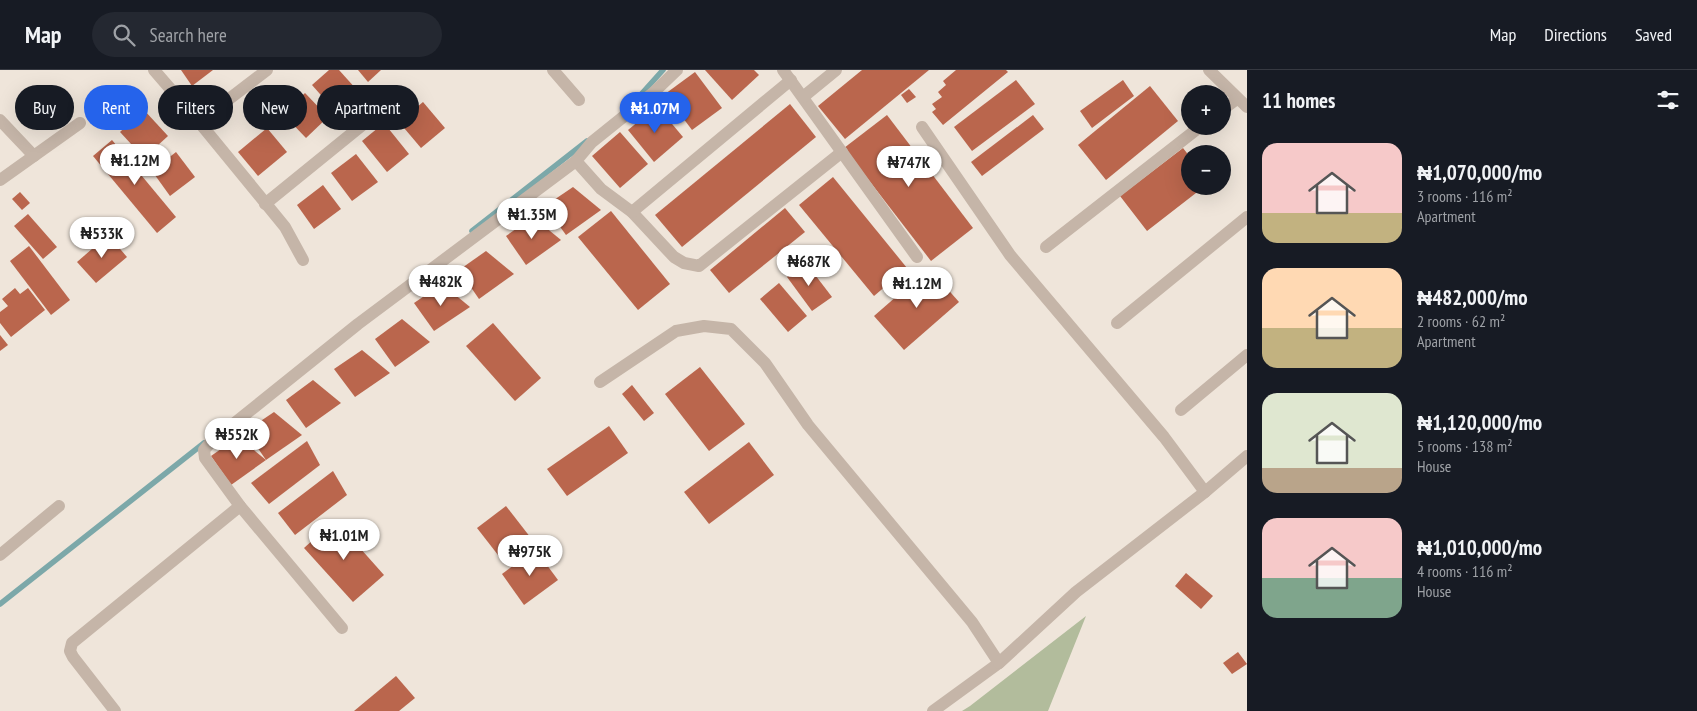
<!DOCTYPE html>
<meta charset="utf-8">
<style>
body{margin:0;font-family:"PT Sans Narrow",sans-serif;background:#242831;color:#f1f3f6;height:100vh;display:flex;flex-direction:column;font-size:19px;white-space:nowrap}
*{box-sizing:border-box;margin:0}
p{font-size:16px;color:#9ea1a6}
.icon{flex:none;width:28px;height:28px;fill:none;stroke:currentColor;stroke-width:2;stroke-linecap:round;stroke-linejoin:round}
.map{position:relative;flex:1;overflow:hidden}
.details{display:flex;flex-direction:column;background:#171b24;width:450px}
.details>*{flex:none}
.guide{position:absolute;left:15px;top:15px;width:475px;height:45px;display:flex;gap:10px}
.fabs{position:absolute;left:1181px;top:15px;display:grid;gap:10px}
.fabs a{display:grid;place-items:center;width:50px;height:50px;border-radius:50%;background:#171b24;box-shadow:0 5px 20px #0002;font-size:25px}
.price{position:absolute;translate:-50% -42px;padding:0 11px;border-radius:18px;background:#fff;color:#222;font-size:16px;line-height:32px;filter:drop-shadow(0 1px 2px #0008)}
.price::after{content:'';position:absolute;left:50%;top:30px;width:15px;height:11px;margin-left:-8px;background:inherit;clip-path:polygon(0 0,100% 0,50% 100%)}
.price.selected{background:#2563eb;color:#fff}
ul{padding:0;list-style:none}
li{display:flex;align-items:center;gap:15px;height:125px;padding:0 15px}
li span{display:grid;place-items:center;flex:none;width:140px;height:100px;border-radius:15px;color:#555}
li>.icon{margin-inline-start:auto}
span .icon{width:60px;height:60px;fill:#fffc;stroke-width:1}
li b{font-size:21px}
h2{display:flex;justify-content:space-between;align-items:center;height:60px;padding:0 15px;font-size:21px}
.tag{padding:0 18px;border-radius:22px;background:#171b24;box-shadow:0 5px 20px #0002;font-size:18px;line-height:45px}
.tag.selected{background:#2563eb;color:#fff}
header{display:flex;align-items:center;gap:30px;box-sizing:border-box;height:70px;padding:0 25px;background:#171b24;border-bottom:1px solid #363941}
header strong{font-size:24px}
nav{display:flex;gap:28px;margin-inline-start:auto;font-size:18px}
.search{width:350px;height:45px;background:#242831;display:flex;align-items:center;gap:12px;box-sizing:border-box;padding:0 18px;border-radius:28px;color:#9ea1a6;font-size:19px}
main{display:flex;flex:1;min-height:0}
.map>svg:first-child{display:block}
.green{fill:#b2bc9c}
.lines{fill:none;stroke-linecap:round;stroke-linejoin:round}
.stream{stroke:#7ca8a9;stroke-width:5.5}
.building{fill:#ba664d}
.minor{stroke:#c5b5a8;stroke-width:12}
</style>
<header>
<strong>Map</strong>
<div class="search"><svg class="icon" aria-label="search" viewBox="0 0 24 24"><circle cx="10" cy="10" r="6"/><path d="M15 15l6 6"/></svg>Search here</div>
<nav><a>Map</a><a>Directions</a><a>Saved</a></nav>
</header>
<main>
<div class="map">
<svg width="1247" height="641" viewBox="0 0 1247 641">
<rect width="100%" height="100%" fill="#efe5da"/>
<polygon class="green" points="1086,546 1048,641 962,641 970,636"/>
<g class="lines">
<g class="stream">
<polyline points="636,30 663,0"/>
<polyline points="472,161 587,71"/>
<polyline points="0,534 204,373"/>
</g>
</g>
<g class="building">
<polygon points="181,0 213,0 192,16"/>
<polygon points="329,0 339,0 357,20 335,41 312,15"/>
<polygon points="358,0 381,0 368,12"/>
<polygon points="705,0 754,0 759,5 732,30"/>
<polygon points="862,0 929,0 845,69 818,36"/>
<polygon points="956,0 1006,0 1008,2 943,55 932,42 936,39 932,34 942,27 938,22 946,15 943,11"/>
<polygon points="695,2 722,38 692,60 665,24"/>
<polygon points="1016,10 1035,34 972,81 954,57"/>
<polygon points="1123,10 1134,26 1092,58 1080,41"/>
<polygon points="1150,16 1178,51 1106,110 1078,75"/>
<polygon points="909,19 916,27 907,33 901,25"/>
<polygon points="305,23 328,47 306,68 283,44"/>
<polygon points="423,32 445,58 421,78 399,52"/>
<polygon points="790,34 816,67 682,177 655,145"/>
<polygon points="657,36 683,67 654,92 628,60"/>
<polygon points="144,40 168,66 144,88 120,62"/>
<polygon points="887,45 973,158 931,191 844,78"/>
<polygon points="1033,45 1044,59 982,106 971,92"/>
<polygon points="384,53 409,84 387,102 362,71"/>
<polygon points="267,58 287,82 258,106 238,82"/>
<polygon points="620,62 648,94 620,118 592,86"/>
<polygon points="112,70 176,147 157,163 93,86"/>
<polygon points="1183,78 1190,87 1190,116 1205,116 1147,161 1120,126"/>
<polygon points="176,82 195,107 170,126 152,101"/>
<polygon points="356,84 378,112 352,131 331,103"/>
<polygon points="833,107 907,198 874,226 799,135"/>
<polygon points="323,115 341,139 314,159 297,135"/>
<polygon points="573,117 601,140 566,165 545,136"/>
<polygon points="20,122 30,133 22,140 12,129"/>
<polygon points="785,138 805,162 729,223 710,200"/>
<polygon points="611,141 670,214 638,240 578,167"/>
<polygon points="28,144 57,177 43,189 14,156"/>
<polygon points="533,147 561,170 526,195 506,166"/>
<polygon points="108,165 127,187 96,213 77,192"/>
<polygon points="29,176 70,230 51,245 10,191"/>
<polygon points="486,181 514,204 479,229 459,200"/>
<polygon points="806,193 832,227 812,241 787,207"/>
<polygon points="929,198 959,232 904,280 874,246"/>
<polygon points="779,213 807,246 788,262 760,229"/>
<polygon points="442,214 470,237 434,261 414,233"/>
<polygon points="15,218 20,224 28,218 45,240 11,267 0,253 0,242 8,236 2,229"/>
<polygon points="402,249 430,272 395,297 375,269"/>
<polygon points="493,253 541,308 515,331 466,276"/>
<polygon points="0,265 8,275 0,281"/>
<polygon points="362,280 390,303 355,327 334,299"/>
<polygon points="700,297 745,354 709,381 665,324"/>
<polygon points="313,310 341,333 306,358 286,330"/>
<polygon points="632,315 654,343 644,351 622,324"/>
<polygon points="274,342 302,365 266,390 246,361"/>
<polygon points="609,356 628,383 567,426 547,399"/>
<polygon points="238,367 266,390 231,415 211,386"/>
<polygon points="307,371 320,395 269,434 251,413"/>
<polygon points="749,372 774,405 709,454 684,422"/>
<polygon points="333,401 347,425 295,465 278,443"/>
<polygon points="506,436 534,472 505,494 477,458"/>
<polygon points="335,450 384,505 353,532 304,478"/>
<polygon points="535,479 558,510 524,535 502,504"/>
<polygon points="1186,503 1213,526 1201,539 1175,516"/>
<polygon points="1238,582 1247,594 1232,604 1223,593"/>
<polygon points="396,606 415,628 399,641 354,641"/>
</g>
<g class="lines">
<g class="minor">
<polyline points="154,0 199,52"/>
<polyline points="267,0 199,52 285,157 303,190"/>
<polyline points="553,0 579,30"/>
<polyline points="677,0 653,23 592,72 576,91 601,119 632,142 674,187 684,193 699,196 842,82"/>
<polyline points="783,0 917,187"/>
<polyline points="1209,0 1247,37"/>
<polyline points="803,27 836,0"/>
<polyline points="1222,40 1237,29"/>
<polyline points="0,50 34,86"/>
<polyline points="922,57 1010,185 1164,367 1205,422"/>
<polyline points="0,110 80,53"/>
<polyline points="265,134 398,26"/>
<polyline points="632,142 791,10"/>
<polyline points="1046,177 1201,56"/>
<polyline points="1117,253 1247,147"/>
<polyline points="600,312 676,261 704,256 731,259 765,293 808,355 972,552 999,593 933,641"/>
<polyline points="1181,340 1247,285"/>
<polyline points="240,436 342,558"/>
<polyline points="0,485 59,436"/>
<polyline points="999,593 1076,522 1205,422 1247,386"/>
<polyline points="115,641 73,587 70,581 72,573 240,436 205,388 204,380 211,372 358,254 576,91"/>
</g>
</g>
</svg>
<div class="fabs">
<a>+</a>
<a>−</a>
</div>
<b class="price selected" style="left:655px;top:64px">₦1.07M</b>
<b class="price" style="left:135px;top:116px">₦1.12M</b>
<b class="price" style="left:909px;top:118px">₦747K</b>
<b class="price" style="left:532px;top:170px">₦1.35M</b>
<b class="price" style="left:102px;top:189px">₦533K</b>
<b class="price" style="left:809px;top:217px">₦687K</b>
<b class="price" style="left:441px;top:237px">₦482K</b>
<b class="price" style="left:917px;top:239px">₦1.12M</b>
<b class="price" style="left:237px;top:390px">₦552K</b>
<b class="price" style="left:344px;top:491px">₦1.01M</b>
<b class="price" style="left:530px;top:507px">₦975K</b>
<div class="guide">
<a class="tag">Buy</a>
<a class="tag selected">Rent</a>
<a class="tag">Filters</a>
<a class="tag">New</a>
<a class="tag">Apartment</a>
</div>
</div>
<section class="details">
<h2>11 homes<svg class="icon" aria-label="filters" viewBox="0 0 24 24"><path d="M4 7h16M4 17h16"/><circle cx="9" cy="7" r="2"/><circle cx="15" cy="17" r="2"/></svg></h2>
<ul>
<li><span style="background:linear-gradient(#f6c9c9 70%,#c2b280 0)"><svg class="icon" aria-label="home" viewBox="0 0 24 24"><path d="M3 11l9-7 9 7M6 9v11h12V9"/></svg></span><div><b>₦1,070,000/mo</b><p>3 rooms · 116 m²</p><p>Apartment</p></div></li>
<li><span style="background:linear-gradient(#ffd9b3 60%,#c2b280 0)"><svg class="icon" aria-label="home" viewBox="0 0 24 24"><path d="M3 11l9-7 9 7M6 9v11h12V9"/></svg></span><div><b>₦482,000/mo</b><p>2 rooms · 62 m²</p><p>Apartment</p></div></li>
<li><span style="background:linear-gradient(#dfe7d0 75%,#b9a48a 0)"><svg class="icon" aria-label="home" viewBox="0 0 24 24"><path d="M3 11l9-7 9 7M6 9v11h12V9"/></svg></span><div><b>₦1,120,000/mo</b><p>5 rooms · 138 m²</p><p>House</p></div></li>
<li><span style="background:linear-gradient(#f6c9c9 60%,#7fa58c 0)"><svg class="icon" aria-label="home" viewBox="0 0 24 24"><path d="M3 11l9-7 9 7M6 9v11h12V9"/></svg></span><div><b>₦1,010,000/mo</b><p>4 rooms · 116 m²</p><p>House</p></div></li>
</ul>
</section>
</main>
